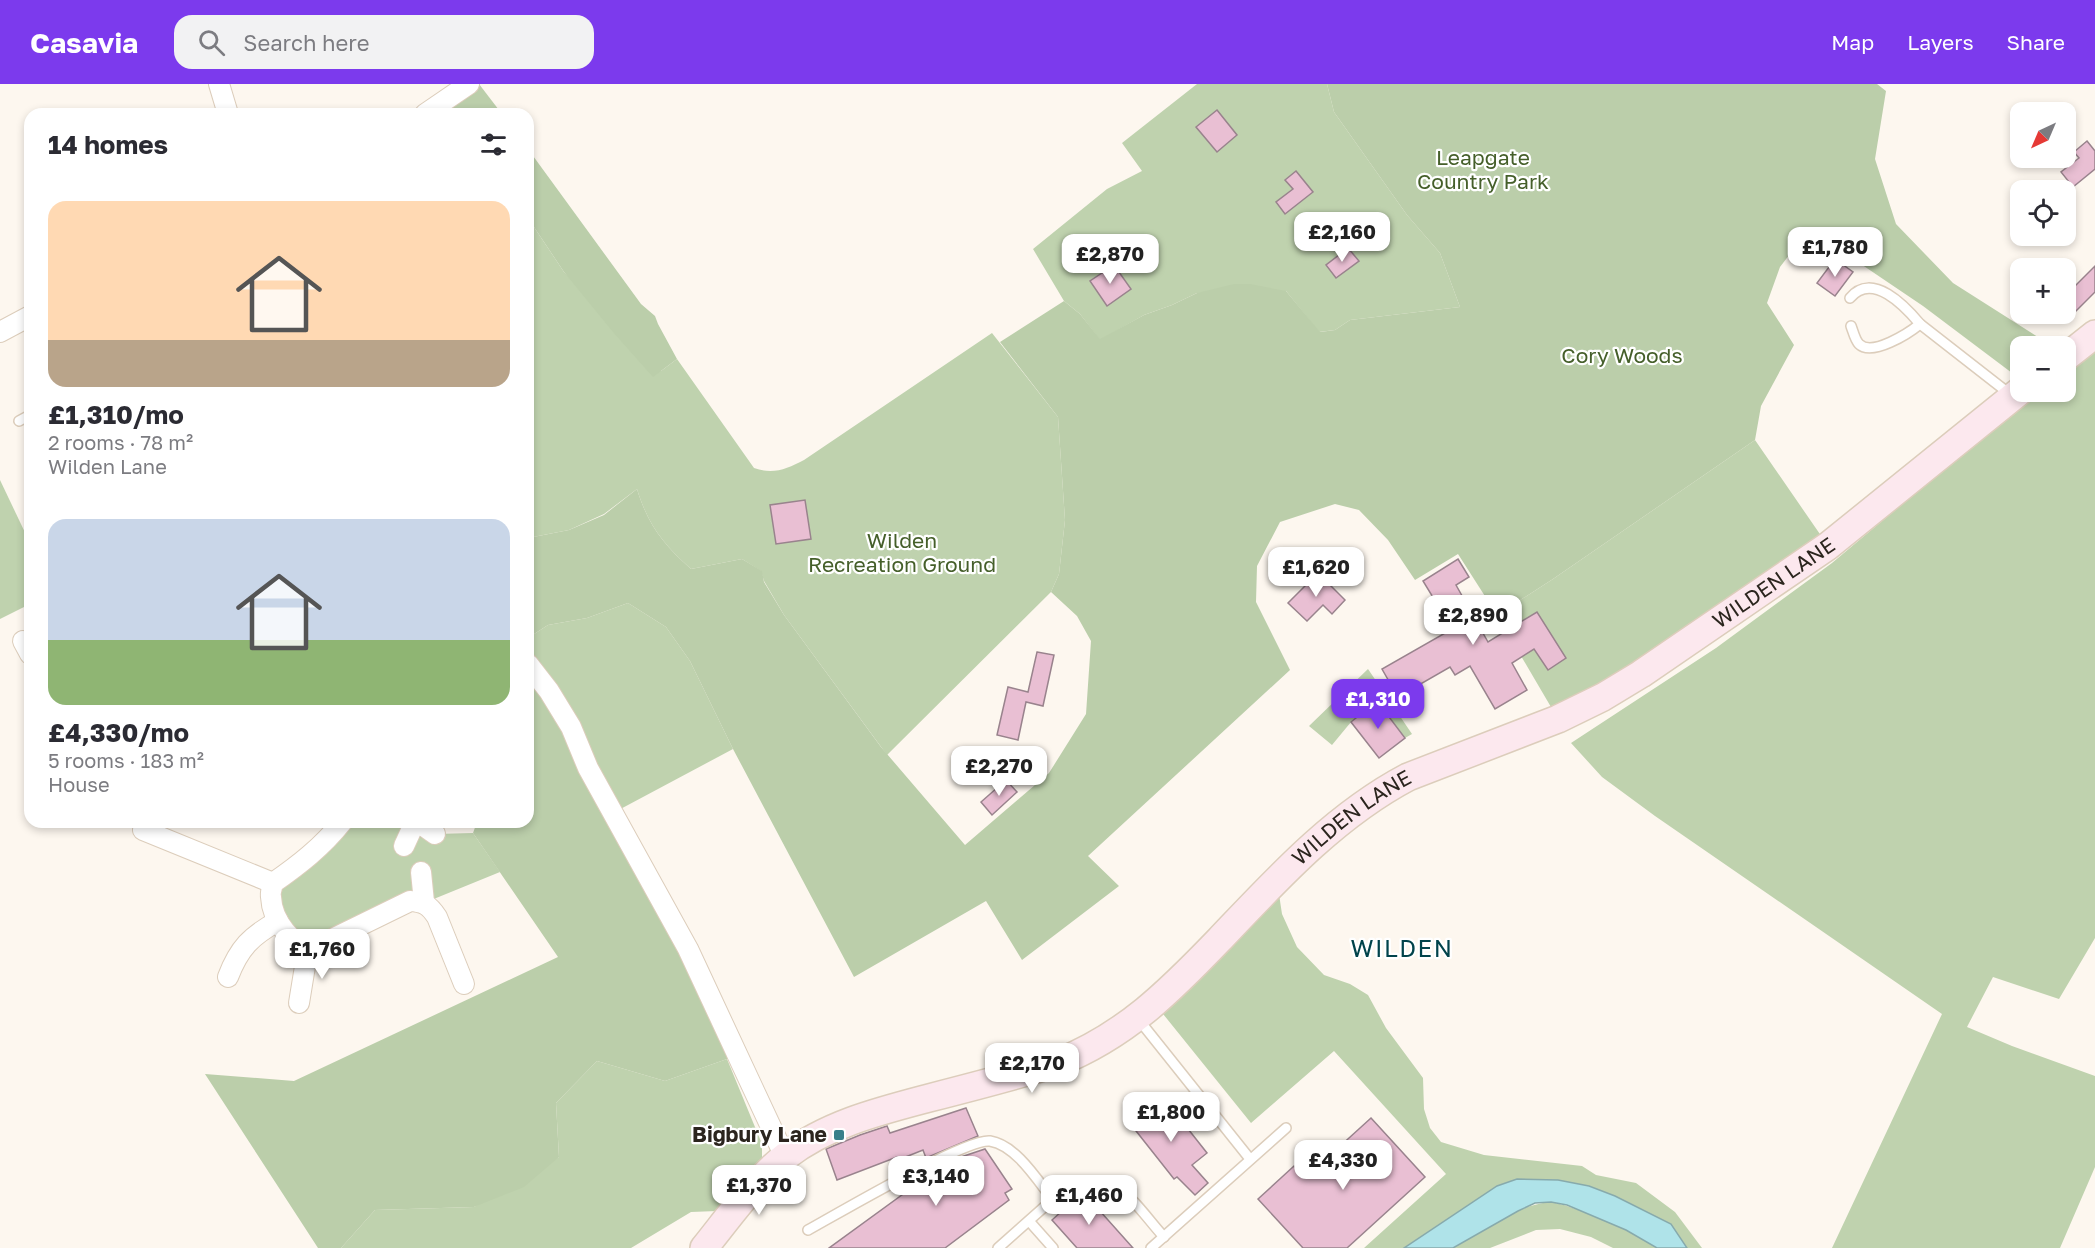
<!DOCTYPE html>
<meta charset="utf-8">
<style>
body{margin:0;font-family:"Golos Text",sans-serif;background:#f2f2f3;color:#2b2b33;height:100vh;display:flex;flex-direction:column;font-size:22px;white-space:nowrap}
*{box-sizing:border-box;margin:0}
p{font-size:20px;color:#7c7c81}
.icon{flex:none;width:33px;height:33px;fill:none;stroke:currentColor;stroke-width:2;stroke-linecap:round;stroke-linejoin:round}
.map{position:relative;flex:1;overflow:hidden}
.details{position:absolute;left:24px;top:24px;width:510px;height:720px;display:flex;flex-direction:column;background:#fff;border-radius:18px;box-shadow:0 3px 9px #0003}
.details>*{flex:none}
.needle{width:39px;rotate:224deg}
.controls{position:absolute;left:2010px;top:18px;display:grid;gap:12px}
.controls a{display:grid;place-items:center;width:66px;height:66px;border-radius:12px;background:#fff;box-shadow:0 3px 9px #0003;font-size:30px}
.price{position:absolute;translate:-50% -51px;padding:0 14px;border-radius:12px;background:#fff;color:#222;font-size:20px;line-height:39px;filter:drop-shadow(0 2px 3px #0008)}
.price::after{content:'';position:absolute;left:50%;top:36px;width:18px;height:14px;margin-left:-9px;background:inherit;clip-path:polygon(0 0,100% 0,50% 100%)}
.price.current{background:#7c3aed;color:#fff}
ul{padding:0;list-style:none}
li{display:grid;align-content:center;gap:12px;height:318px;padding:0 24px}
li span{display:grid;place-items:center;height:186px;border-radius:18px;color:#555}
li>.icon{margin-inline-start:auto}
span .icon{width:108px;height:108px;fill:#fffc;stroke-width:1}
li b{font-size:26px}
h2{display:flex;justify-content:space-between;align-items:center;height:72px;padding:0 24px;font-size:26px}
header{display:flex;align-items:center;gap:36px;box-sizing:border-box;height:84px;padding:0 30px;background:#7c3aed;color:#fff}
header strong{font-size:28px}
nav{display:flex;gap:33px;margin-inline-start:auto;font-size:21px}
.search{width:420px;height:54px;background:#f2f2f3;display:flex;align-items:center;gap:15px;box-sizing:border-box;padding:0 21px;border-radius:18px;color:#7c7c81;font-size:22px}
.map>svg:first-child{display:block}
.green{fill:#bfd2ae}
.forest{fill:#bbceaa}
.water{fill:#afe3e9;stroke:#87aaac;stroke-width:1.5}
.building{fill:#e9bfd3;stroke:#99838d;stroke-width:1.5}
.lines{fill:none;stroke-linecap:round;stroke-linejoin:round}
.lane-casing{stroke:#dccdbb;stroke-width:12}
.street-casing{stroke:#dccdbb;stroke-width:22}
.secondary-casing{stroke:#dccdbb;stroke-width:30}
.lane{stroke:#fff;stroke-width:9}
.street{stroke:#fff;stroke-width:20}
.secondary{stroke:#fce8ee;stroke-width:27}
.poi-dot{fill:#387f8a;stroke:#fff;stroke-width:2}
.labels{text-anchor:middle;stroke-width:4.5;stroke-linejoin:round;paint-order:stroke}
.park-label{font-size:21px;fill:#455f2a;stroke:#fff}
.street-label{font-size:21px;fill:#2b251e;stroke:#fff}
.poi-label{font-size:21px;font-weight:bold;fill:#2b251e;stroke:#fff;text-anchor:end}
.quarter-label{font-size:24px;letter-spacing:1.5px;fill:#01434b;stroke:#fff}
</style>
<header>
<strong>Casavia</strong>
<div class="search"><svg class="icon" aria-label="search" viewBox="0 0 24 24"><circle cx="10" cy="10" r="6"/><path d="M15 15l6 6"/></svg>Search here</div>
<nav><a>Map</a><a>Layers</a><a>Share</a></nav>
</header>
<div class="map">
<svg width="2095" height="1164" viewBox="0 0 2095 1164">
<rect width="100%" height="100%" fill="#fdf7ef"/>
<g class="green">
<polygon points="1197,0 1327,0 1334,28 1407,131 1440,169 1460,223 1350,236 1335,246 1319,248 1286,207 1197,209 1172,221 1144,231 1100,256 1080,230 1064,217 1033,165 1107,105 1142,87 1122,59"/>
<path d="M528 134 564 188 661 287 677 275 754 384C773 391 787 385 804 376L992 249 1058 333 1065 436 1059 490 1051 508 887 671 784 531 764 497 761 487 742 475 691 485C663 460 648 441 637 405L604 430 569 446 528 454Z"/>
<polygon points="2095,265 2095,854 2059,915 1993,893 1967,943 2012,962 2095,992 2095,1083 2060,1164 1832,1164 1942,930 1655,732 1602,693 1571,659 1716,564 1832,479 2036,308 2066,308 2066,284"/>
<polygon points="1755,356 1824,456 1558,635 1497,531 1553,495"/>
<polygon points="0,396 30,459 30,520 0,535"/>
<polygon points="628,519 666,543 690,577 733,665 613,729 528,580 528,554 548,541 587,534"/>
<polygon points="1368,585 1412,650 1405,654 1377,617 1351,638 1332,661 1309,642"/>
<polygon points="342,738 418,738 435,750 473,749 500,788 316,863 294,857 273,799"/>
<polygon points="1277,797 1282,830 1297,863 1324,891 1350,900 1368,911 1386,944 1423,994 1424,1025 1430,1044 1441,1058 1484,1071 1582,1082 1596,1091 1636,1099 1675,1128 1702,1164 1687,1164 1670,1140 1615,1112 1589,1102 1558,1096 1517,1095 1497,1102 1404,1164 1364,1164 1446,1090 1334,967 1251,1039 1155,920"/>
<polygon points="727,975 762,1060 762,1078 717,1127 691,1128 631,1164 341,1164 375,1126 474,1123 559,1073 556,1019 597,977 665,997"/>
<path d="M1551 1118C1574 1122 1640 1148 1657 1164H1613L1591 1153 1560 1145 1536 1146 1490 1164H1453C1483 1146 1516 1121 1551 1118Z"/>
</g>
<g class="forest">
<polygon points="479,0 502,30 433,30"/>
<path d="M1327 0H1877L1886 7 1875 75 1896 140 1953 199 2052 262H2020V295L1923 222 1809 145 1780 183 1767 219 1794 261 1761 322 1755 356 1553 495 1497 531 1458 470 1415 496 1388 456 1359 426 1335 420 1280 438 1257 482 1256 518 1290 586 1088 772 1119 802 1022 876 986 817 854 893 733 665 690 577 666 543 628 519 587 534 548 541 528 554V454L569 446 604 431 637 405C648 441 663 460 691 485L742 475 762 487 764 498 784 531 881 663 965 761 1049 689 1086 630 1091 557 1077 532 1051 508 1059 490 1065 436 1058 333 1000 258 1064 217 1080 230 1100 255 1144 231 1172 221 1197 209 1234 200H1250L1286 207 1320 248 1335 246 1350 236 1460 223 1440 169 1407 131 1334 28Z"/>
<polygon points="528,65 641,220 655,232 658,240 677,275 653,293 613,248 564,188 528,134"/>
<polygon points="528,580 737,968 727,975 665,997 597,977 556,1019 559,1073 524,1103 474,1123 375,1126 341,1164 318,1164 205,990 294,997 558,873 473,749 477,738 528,738"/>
</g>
<polygon class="water" points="1517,1095 1558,1096 1589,1102 1615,1112 1671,1140 1687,1164 1657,1164 1626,1146 1567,1121 1551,1118 1535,1119 1518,1127 1453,1164 1404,1164 1497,1102"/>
<g class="building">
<polygon points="1217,26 1237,51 1217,68 1196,43"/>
<polygon points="2087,57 2095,67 2095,85 2073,103 2061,88 2079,74 2074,68"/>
<polygon points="1296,87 1313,108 1285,130 1276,118 1293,105 1285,96"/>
<polygon points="1348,164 1359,177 1336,194 1326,181"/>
<polygon points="1835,175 1853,188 1835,212 1817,199"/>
<polygon points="1114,181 1131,205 1107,222 1090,197"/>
<polygon points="2095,182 2095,208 2066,237 2066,211"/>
<polygon points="805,416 811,455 776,460 770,421"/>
<polygon points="1458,475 1469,493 1456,501 1488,558 1537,528 1566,574 1548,586 1534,565 1512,579 1527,606 1495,625 1470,582 1455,591 1450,583 1398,613 1382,585 1447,548 1442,539 1450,535 1437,512 1434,515 1423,497"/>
<polygon points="1318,489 1345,516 1332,530 1323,521 1307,537 1288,519"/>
<polygon points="1037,568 1054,571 1043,622 1026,618 1018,656 997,651 1008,603 1028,608"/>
<polygon points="1377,617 1405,654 1379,674 1351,638"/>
<polygon points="1006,696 1017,708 992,731 981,718"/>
<polygon points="1162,1012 1207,1069 1192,1081 1208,1099 1195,1111 1177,1093 1174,1095 1129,1038"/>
<polygon points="966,1024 978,1052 926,1074 923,1066 898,1076 897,1073 837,1096 826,1065 860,1051 887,1042 890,1049"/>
<polygon points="1371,1034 1425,1093 1347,1164 1303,1164 1258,1115 1294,1082 1305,1094"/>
<polygon points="985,1065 1012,1105 1005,1109 1009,1116 945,1164 829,1164 932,1089 931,1086 958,1074"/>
<polygon points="1083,1108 1133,1164 1077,1164 1052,1136"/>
</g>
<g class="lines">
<defs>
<g id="lane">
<path d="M1850 214C1872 187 1905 222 1920 240"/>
<path d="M1851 242C1853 247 1855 256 1859 260 1872 273 1909 249 1920 240L2011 311"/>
<polyline points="19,337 30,331"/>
<polyline points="1139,936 1250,1075"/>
<polyline points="1029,1137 1053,1164"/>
<path d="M808 1146C837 1130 966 1054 990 1057 1016 1061 1038 1097 1053 1116"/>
<path d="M998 1164 1070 1100C1119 1086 1135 1121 1164 1153"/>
<polyline points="1151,1164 1286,1044"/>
</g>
<g id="street">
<polyline points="219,0 228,30"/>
<polyline points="425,30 469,0"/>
<polyline points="0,248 30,232"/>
<polyline points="23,557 30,570"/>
<polyline points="528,580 549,607 571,643 588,684 688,865 785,1073"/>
<path d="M342 738C322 763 299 781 273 799 272 804 270 809 271 813 272 835 292 866 316 863L410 817C424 818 429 821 437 833L464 900"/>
<polyline points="418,738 435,750"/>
<polyline points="143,746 273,799"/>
<polyline points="404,762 415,738"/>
<polyline points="421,788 424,818"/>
<path d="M228 893C239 864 251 852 278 837"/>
<polyline points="299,919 308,864"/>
</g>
<g id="secondary">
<polyline points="2066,273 2095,250"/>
<path id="s1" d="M704 1164C729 1133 754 1097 786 1072 827 1040 880 1027 929 1014 972 1003 1015 992 1057 979 1125 952 1169 908 1219 856 1276 796 1334 732 1408 693L1558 635 1603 613 1641 590 1828 462 2020 307"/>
</g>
</defs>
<use href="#lane" class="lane-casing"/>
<use href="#street" class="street-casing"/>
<use href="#secondary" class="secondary-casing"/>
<use href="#lane" class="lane"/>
<use href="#street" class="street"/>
<use href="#secondary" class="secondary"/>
</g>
<rect class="poi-dot" x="833" y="1045" width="12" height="12" rx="3"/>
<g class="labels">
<g class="park-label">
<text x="1483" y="81">Leapgate<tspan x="1483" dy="24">Country Park</tspan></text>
<text x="1622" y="279">Cory Woods</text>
<text x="902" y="464">Wilden<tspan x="902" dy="24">Recreation Ground</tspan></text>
</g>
<g class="street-label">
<text dy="7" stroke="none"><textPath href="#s1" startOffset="1284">WILDEN LANE</textPath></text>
<text dy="7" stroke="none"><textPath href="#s1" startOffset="798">WILDEN LANE</textPath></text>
</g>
<g class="poi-label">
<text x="827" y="1058">Bigbury Lane</text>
</g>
<g class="quarter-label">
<text x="1402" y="873">WILDEN</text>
</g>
</g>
</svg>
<div class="controls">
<a><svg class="needle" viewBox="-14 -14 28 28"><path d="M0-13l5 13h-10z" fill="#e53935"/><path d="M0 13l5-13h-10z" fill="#7c7c81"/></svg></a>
<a><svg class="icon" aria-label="locate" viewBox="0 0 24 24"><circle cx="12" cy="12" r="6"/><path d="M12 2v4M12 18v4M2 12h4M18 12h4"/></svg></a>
<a>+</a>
<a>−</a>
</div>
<b class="price" style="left:1342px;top:179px">£2,160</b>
<b class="price" style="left:1835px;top:194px">£1,780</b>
<b class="price" style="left:1110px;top:201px">£2,870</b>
<b class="price" style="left:1316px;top:514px">£1,620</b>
<b class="price" style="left:1473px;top:562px">£2,890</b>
<b class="price current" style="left:1378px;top:646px">£1,310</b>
<b class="price" style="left:999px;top:713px">£2,270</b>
<b class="price" style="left:322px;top:896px">£1,760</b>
<b class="price" style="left:1032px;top:1010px">£2,170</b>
<b class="price" style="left:1171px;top:1059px">£1,800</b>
<b class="price" style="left:1343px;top:1107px">£4,330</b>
<b class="price" style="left:936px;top:1123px">£3,140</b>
<b class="price" style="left:759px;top:1132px">£1,370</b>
<b class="price" style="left:1089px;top:1142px">£1,460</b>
<section class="details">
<h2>14 homes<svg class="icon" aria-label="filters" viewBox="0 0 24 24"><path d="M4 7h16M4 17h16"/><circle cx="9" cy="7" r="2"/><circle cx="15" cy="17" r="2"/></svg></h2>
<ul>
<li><span style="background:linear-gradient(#ffd9b3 75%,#b9a48a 0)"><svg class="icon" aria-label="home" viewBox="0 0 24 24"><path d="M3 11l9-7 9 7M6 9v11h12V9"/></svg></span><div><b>£1,310/mo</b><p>2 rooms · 78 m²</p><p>Wilden Lane</p></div></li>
<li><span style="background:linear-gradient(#c9d6e8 65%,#8fb573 0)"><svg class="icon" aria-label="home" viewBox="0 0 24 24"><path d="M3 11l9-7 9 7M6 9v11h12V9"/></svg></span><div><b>£4,330/mo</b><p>5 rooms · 183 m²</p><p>House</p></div></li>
</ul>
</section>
</div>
